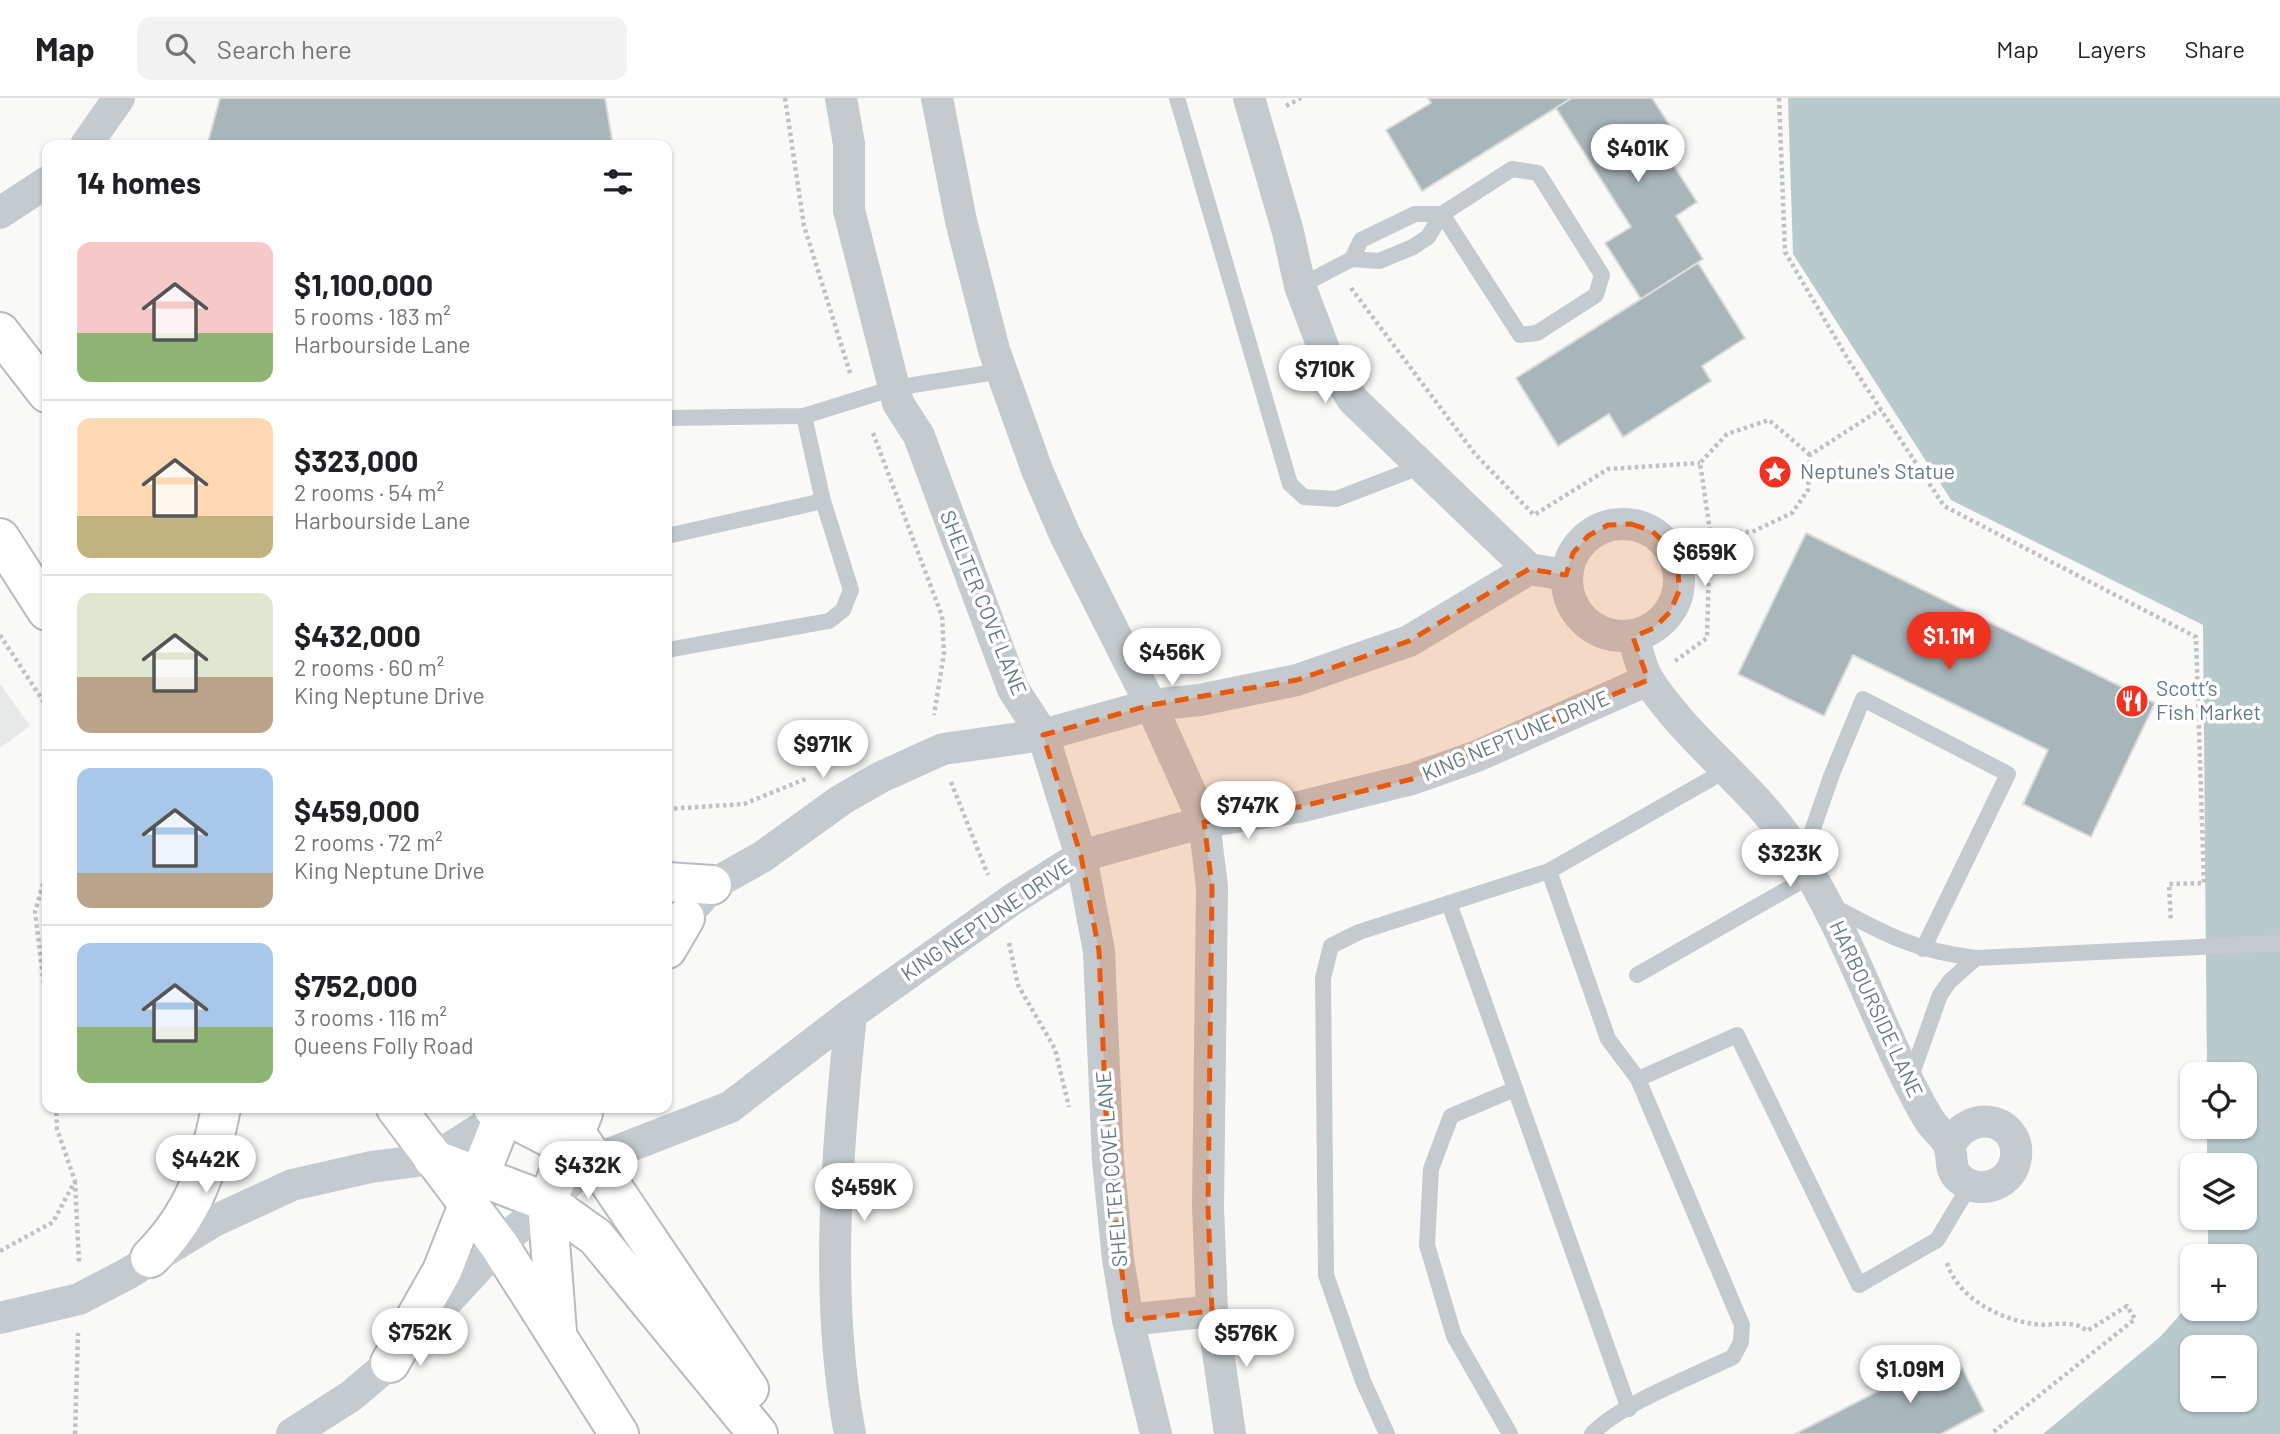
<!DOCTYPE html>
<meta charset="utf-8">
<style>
body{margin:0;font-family:Barlow,sans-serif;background:#f2f2f2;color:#202124;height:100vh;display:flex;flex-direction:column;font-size:26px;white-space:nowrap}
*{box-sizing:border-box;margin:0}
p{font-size:23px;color:#757577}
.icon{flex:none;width:38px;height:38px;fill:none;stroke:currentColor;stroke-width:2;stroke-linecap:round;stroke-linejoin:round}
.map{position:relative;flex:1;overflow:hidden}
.side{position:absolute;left:42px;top:42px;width:630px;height:973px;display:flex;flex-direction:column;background:#fff;border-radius:14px;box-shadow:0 2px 5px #0004}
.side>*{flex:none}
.fabs{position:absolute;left:2180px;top:964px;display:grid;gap:14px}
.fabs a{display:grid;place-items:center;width:77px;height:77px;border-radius:14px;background:#fff;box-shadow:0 2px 5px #0004;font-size:35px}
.price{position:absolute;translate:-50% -60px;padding:0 16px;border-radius:24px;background:#fff;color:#222;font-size:23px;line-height:46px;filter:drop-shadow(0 2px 4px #0008)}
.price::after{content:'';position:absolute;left:50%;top:42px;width:21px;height:16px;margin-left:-10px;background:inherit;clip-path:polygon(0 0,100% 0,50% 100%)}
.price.active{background:#f03321;color:#fff}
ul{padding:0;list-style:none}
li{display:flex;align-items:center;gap:21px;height:175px;padding:0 35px}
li+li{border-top:2px solid #e0e0e0}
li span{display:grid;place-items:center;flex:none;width:196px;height:140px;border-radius:14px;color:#555}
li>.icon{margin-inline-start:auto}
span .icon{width:84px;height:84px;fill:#fffc;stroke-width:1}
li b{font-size:30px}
h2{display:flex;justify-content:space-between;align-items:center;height:84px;padding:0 35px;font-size:30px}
header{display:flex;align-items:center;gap:42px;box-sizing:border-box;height:98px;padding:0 35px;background:#fff;border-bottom:2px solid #e0e0e0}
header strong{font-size:33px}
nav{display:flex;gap:38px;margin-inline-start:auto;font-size:24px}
.search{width:490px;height:63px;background:#f2f2f2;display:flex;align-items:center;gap:18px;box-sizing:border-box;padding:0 24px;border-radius:14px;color:#757577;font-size:26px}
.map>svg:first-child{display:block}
.built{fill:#e7e9e8}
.water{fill:#b9cacc;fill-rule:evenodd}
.building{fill:#a8b5b9;stroke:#dbdbd9;stroke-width:2}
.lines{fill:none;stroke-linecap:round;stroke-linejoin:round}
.highway-casing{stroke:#b5bbbe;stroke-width:42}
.path{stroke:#bec2c4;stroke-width:4.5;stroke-dasharray:3.5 3.5;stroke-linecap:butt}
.lane{stroke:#c4cacd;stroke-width:16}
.street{stroke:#c4cacd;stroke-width:32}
.highway{stroke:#fff;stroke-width:38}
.marked{fill:#e8590c;fill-opacity:0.2;stroke:#e8590c;stroke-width:5;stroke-dasharray:14 9;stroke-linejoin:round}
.labels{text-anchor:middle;stroke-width:7;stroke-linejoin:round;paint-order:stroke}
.poi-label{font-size:21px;fill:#627a84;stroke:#fff;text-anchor:start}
.street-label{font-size:21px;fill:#627a84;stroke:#fff}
</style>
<header>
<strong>Map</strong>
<div class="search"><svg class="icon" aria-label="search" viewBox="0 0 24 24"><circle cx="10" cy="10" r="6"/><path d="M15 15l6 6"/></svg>Search here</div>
<nav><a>Map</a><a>Layers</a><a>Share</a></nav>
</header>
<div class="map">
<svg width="2280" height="1336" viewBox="0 0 2280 1336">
<rect width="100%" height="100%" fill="#f9f9f7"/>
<polygon class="built" points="0,586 30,628 0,650"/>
<path class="water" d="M1788 0H2280V1336H2043L2160 1239 2193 1202V1211H2245V1158H2208V1120H2245V1068L2207 1067V1029H2245V976H2207L2203 527 1951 402 1793 156ZM2193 1250H2245V1302H2193Z"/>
<g class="building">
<polygon points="220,0 605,0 613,47 207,47"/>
<polygon points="1428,0 1572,0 1422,93 1386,32 1431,5"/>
<polygon points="1572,0 1652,0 1685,51 1669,60 1697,104 1676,118 1703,161 1641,201 1605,145 1631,129 1556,10"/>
<polygon points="1698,165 1745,240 1702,268 1711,283 1623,339 1609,316 1558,348 1516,280"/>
<polygon points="1806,435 2155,605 2091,739 2023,706 2048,652 1853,557 1824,618 1738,576"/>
<polygon points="1954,1254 1984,1313 1941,1336 1795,1336"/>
</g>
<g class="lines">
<defs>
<g id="highway">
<polyline points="0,234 47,295"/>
<polyline points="0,440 47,513"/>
<polyline points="667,784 712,787"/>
<polyline points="667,851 685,820"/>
<polyline points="396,1010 499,1147 619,1336"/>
<polyline points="493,1010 589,1060"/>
<polyline points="559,1010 749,1291"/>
<polyline points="433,1061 547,1104 596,1139 758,1336"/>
<path d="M150 1160C194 1116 209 1070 221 1010"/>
<polyline points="557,1234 547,1104 583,1015"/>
<polyline points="390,1265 442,1173 504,1016 503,1010"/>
</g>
</defs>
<use href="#highway" class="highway-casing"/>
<g class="path">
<polyline points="785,0 804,128 851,278"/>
<polyline points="1779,0 1785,154 1849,263 1944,408 2196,539 2204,785 2169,786 2171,824"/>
<polyline points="1286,8 1301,0"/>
<polyline points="1351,190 1475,356 1534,417 1608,371 1700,365"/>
<polyline points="873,335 942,518 944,555 934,617"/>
<polyline points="1710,433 1700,365 1727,336 1769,322 1810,357"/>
<polyline points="0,537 47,609"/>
<polyline points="1675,563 1707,540 1710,433 1752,434 1792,415 1808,392 1810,357 1881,311"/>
<polyline points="951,684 988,777"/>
<polyline points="667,711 744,706 808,680"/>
<polyline points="47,772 35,814 47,912"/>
<polyline points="1009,845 1018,887 1055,951 1069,1009"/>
<polyline points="75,1083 79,1164"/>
<polyline points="0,1153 53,1124 75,1083 57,1031 56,1010"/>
<path d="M1947 1165C1958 1200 1999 1221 2034 1226 2052 1229 2072 1220 2087 1233L2127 1208 2135 1221 1991 1336"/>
<polyline points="75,1336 78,1235"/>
</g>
<g class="lane">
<polyline points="1177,0 1290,386 1304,399 1336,401 1422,368"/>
<polyline points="1352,161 1361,142 1415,116 1442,116"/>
<polyline points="1300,188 1352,161 1379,163 1413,149 1428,139 1442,116 1512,71 1538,75 1602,177 1596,197 1537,235 1520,237 1442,116"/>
<polyline points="667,320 804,318 894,290 1002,273"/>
<polyline points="667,438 823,403"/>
<polyline points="667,552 829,523 843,512 851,492 823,403 804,318"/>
<polyline points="1728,671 1549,773 1608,941 1638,981 1737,937 1859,1187 1937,1142 1970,1087"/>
<polyline points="1802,762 1832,676 1863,601 2008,676 1923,851"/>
<polyline points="1449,805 1629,1311"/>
<path d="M1831 807C1884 836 1915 853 1976 860L2280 845"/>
<polyline points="1637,877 1812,777"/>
<polyline points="1909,984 1940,897 1949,884 1976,860"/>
<polyline points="1387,1336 1363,1283 1326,1177 1323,880 1331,848 1359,834 1549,773"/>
<polyline points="1510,1336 1454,1238 1427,1147 1431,1071 1451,1018 1515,991"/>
<path d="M1592 1336C1620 1306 1694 1278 1733 1259L1741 1244 1742 1227 1638 981"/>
</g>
<g class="street">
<polyline points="841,0 849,46 849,112 898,305 919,338 1013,591 1043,637 1081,758 1099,853 1108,1063 1118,1161 1128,1222 1156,1336"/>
<polyline points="937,0 961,123 994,252 1037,372 1065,437 1151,607 1204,724 1212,789 1208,1109 1212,1213 1230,1336"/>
<polyline points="1249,0 1288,134 1300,188 1328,262 1353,302 1529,471 1566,477"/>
<polyline points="86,47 119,0"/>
<polyline points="0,115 47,84"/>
<circle cx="1623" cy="482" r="56"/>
<path d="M1633 539C1638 553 1641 571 1649 583 1690 646 1755 689 1795 752 1843 825 1871 908 1909 985 1916 998 1922 1011 1930 1023 1935 1031 1946 1039 1949 1048 1954 1060 1948 1071 1960 1081 1979 1097 2009 1088 2015 1064 2025 1024 1972 1005 1949 1048"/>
<polyline points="697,805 712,787 762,759 841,702 881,679 943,651 1043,637 1151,607 1200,602 1297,582 1409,543 1529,471"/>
<polyline points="0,1220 79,1201 127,1176 214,1123 292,1087 371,1069 433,1061 513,1010"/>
<polyline points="1128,1222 1212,1213"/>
<polyline points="292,1336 351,1298 390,1265 499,1147 594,1062 730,1009 851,916 1013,801 1081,758 1204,724 1299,709 1412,681 1477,658 1648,582"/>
<path d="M850 1336C824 1199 837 1054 851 916"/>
</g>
<use href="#highway" class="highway"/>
</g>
<path class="marked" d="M1631 426 1652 433 1669 449 1678 470 1679 493 1670 514 1654 530 1633 539 1648 582 1412 681 1299 709 1204 724 1212 789 1208 1109 1212 1213 1128 1222 1108 1063 1099 853 1081 758 1043 637 1151 607 1297 582 1409 543 1529 471 1566 477 1573 455 1588 438 1608 427Z"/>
<defs>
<symbol id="sight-disc" viewBox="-11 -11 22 22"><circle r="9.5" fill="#f03321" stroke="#fff"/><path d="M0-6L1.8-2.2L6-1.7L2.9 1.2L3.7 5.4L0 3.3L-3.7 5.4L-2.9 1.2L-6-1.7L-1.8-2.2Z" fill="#fff"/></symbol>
<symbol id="restaurant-disc" viewBox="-11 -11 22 22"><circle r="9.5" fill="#f03321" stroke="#fff"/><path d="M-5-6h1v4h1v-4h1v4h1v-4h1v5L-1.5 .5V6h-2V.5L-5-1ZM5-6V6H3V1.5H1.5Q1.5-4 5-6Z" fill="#fff"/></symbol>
</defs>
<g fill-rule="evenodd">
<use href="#sight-disc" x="1756" y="355" width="38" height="38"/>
<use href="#restaurant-disc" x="2113" y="584" width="38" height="38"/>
</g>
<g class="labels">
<g class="poi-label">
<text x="1800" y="381">Neptune's Statue</text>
<text x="2156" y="598">Scott’s<tspan x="2156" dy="24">Fish Market</tspan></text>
</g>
<g class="street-label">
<text transform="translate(983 505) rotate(68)" y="7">SHELTER COVE LANE</text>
<text transform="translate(1516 638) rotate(-23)" y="7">KING NEPTUNE DRIVE</text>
<text transform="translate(987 822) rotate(-34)" y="7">KING NEPTUNE DRIVE</text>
<text transform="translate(1876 911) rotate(65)" y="7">HARBOURSIDE LANE</text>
<text transform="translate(1112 1071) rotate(-95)" y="7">SHELTER COVE LANE</text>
</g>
</g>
</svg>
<div class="fabs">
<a><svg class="icon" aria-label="locate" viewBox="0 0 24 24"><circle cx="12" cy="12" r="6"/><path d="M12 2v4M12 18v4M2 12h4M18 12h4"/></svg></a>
<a><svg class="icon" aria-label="layers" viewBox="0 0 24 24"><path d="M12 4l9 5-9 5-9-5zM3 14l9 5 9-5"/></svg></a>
<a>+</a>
<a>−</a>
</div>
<b class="price" style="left:1638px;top:86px">$401K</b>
<b class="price" style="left:1325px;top:307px">$710K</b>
<b class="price" style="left:1705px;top:490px">$659K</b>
<b class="price active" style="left:1949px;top:574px">$1.1M</b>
<b class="price" style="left:1172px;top:590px">$456K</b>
<b class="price" style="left:823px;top:682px">$971K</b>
<b class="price" style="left:1248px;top:743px">$747K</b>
<b class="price" style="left:1790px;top:791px">$323K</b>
<b class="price" style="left:206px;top:1097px">$442K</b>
<b class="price" style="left:588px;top:1103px">$432K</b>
<b class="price" style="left:864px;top:1125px">$459K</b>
<b class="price" style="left:420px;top:1270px">$752K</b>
<b class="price" style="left:1246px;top:1271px">$576K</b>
<b class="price" style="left:1910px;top:1307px">$1.09M</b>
<section class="side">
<h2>14 homes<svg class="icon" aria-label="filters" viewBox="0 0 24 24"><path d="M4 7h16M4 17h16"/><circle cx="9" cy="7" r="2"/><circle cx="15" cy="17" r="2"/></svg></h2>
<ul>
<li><span style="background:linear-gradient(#f6c9c9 65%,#8fb573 0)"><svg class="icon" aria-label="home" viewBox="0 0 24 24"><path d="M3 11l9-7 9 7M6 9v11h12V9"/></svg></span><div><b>$1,100,000</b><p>5 rooms · 183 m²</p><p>Harbourside Lane</p></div></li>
<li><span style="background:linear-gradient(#ffd9b3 70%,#c2b280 0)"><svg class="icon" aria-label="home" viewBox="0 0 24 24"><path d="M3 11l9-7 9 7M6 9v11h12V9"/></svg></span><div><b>$323,000</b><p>2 rooms · 54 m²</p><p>Harbourside Lane</p></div></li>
<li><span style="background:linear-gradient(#dfe7d0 60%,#b9a48a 0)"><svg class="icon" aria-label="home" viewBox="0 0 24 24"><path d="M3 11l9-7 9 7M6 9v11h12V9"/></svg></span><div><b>$432,000</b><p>2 rooms · 60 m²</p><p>King Neptune Drive</p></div></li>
<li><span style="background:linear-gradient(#a9c7e8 75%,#b9a48a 0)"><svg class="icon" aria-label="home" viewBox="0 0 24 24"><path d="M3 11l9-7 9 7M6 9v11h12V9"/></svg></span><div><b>$459,000</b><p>2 rooms · 72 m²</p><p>King Neptune Drive</p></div></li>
<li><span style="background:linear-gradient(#a9c7e8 60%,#8fb573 0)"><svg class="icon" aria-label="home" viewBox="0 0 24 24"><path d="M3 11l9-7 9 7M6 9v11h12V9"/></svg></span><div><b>$752,000</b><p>3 rooms · 116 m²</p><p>Queens Folly Road</p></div></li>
</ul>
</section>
</div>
